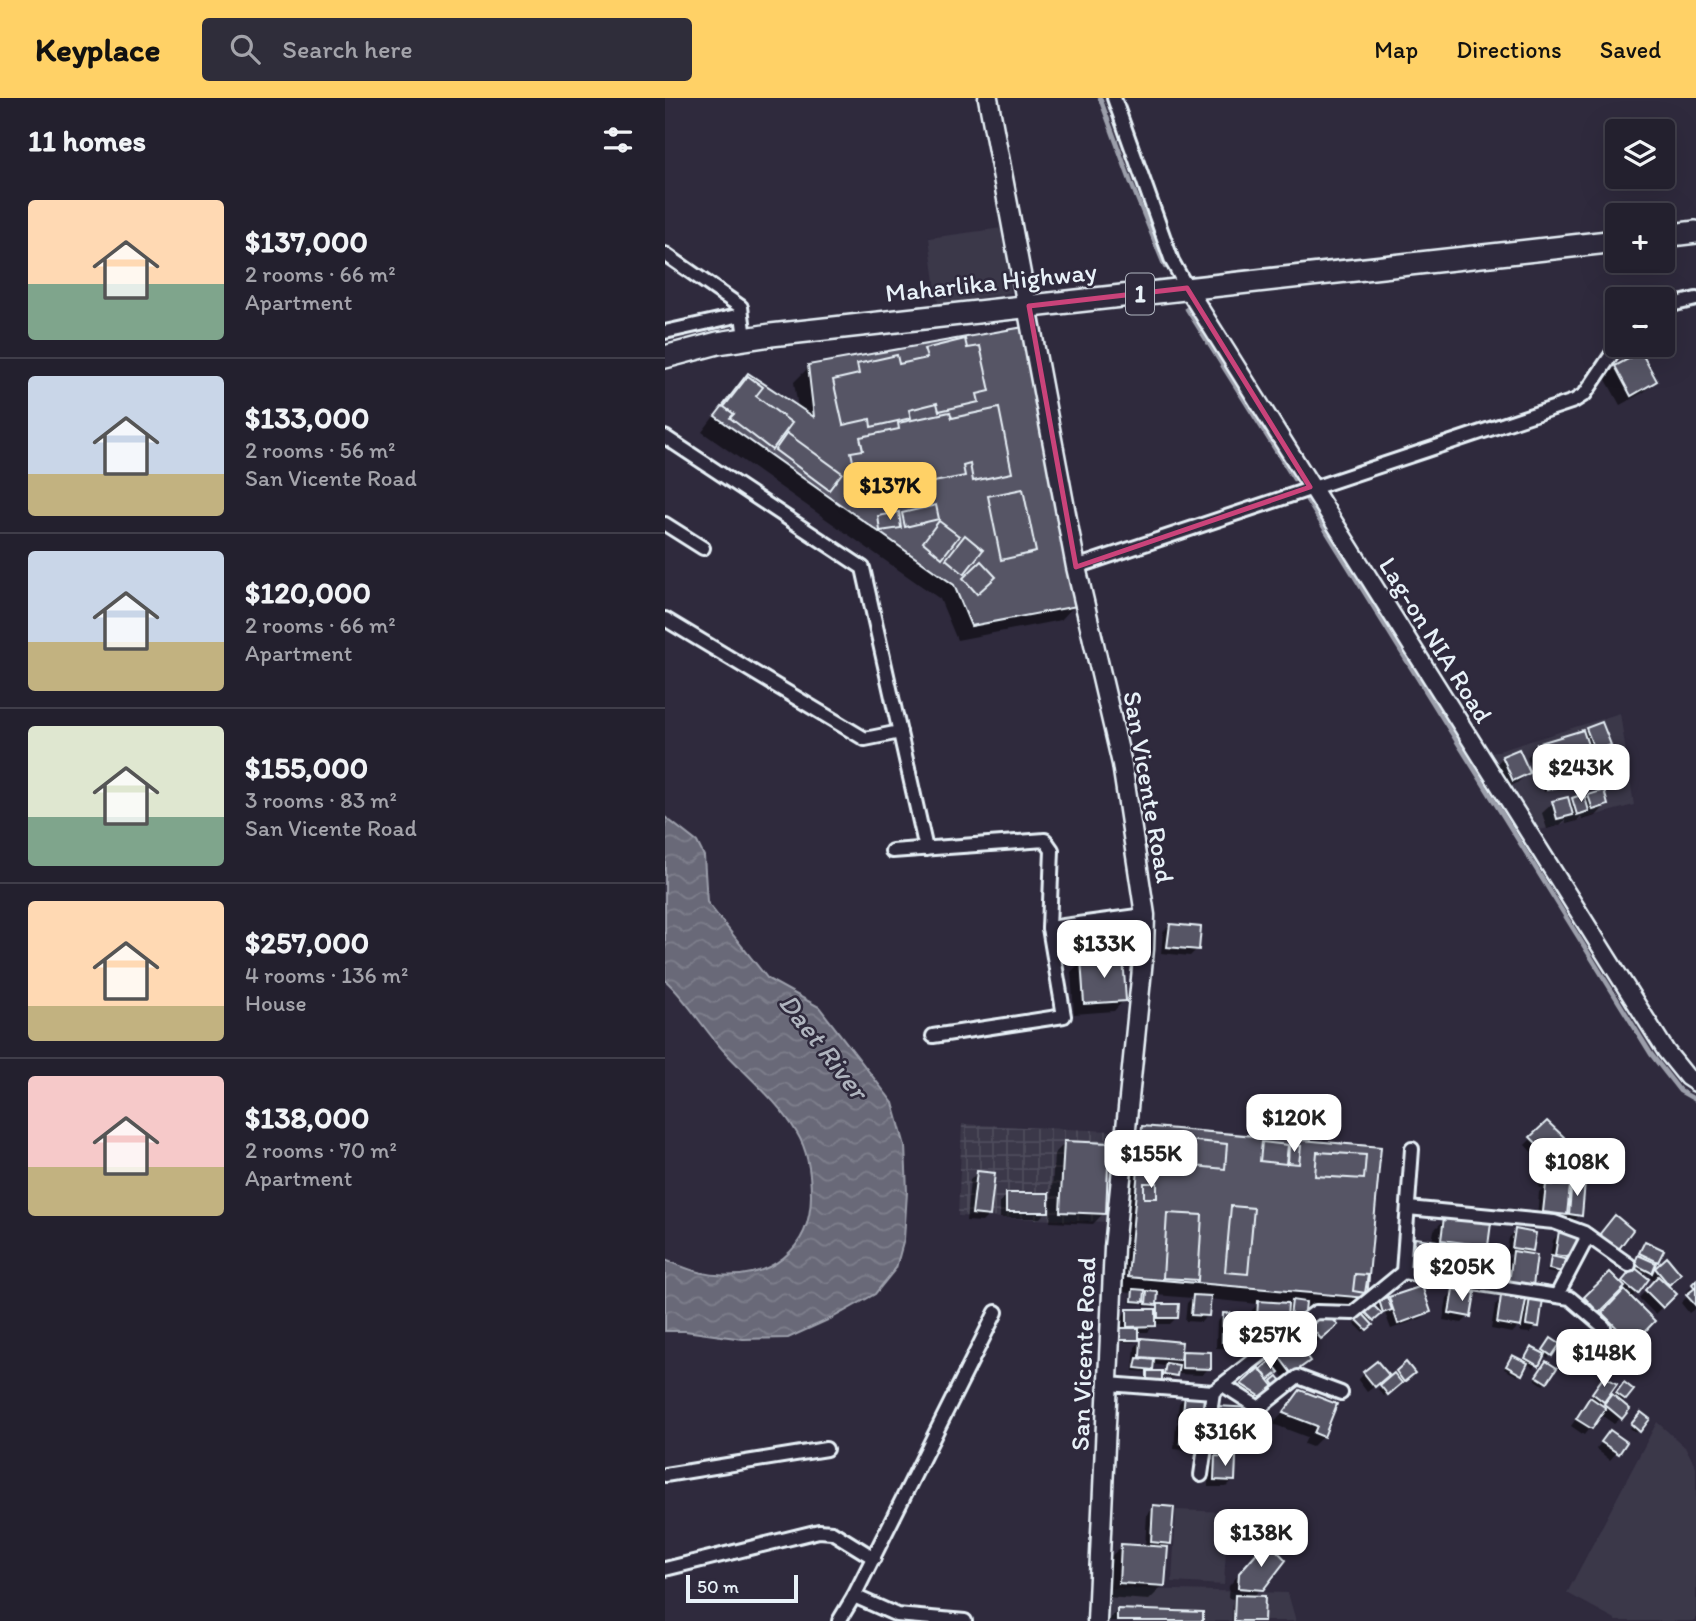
<!DOCTYPE html>
<meta charset="utf-8">
<style>
body{margin:0;font-family:Itim,sans-serif;background:#2f2d3a;color:#f1f3f6;height:100vh;display:flex;flex-direction:column;font-size:26px;white-space:nowrap}
*{box-sizing:border-box;margin:0}
p{font-size:23px;color:#a3a3aa}
.icon{flex:none;width:38px;height:38px;fill:none;stroke:currentColor;stroke-width:2;stroke-linecap:round;stroke-linejoin:round}
.map{position:relative;flex:1;overflow:hidden}
.drawer{display:flex;flex-direction:column;background:#23202e;width:665px}
.drawer>*{flex:none}
.buttons{position:absolute;left:940px;top:21px;display:grid;gap:14px}
.buttons a{display:grid;place-items:center;width:70px;height:70px;border-radius:7px;background:#23202e;box-shadow:0 7px 28px #0002,0 0 0 2px #403e4a;font-size:35px}
.scale{position:absolute;left:21px;bottom:18px;width:112px;box-sizing:border-box;padding-left:7px;border:4px solid #e8f1f8;border-top:0;font-size:19px;line-height:24px;white-space:nowrap;color:#e8f1f8;-webkit-text-stroke:5px #2f2a3d;paint-order:stroke}
.price{position:absolute;translate:-50% -60px;padding:0 16px;border-radius:14px;background:#fff;color:#222;font-size:23px;line-height:46px;filter:drop-shadow(0 2px 4px #0008)}
.price::after{content:'';position:absolute;left:50%;top:42px;width:21px;height:16px;margin-left:-10px;background:inherit;clip-path:polygon(0 0,100% 0,50% 100%)}
.price.active{background:#ffd166;color:#111}
ul{padding:0;list-style:none}
li{display:flex;align-items:center;gap:21px;height:175px;padding:0 28px}
li+li{border-top:2px solid #403e4a}
li span{display:grid;place-items:center;flex:none;width:196px;height:140px;border-radius:7px;color:#555}
li>.icon{margin-inline-start:auto}
span .icon{width:84px;height:84px;fill:#fffc;stroke-width:1}
li b{font-size:30px}
h2{display:flex;justify-content:space-between;align-items:center;height:84px;padding:0 28px;font-size:30px}
header{display:flex;align-items:center;gap:42px;box-sizing:border-box;height:98px;padding:0 35px;background:#ffd166;color:#111}
header strong{font-size:33px}
nav{display:flex;gap:38px;margin-inline-start:auto;font-size:24px}
.search{width:490px;height:63px;background:#2f2d3a;display:flex;align-items:center;gap:18px;box-sizing:border-box;padding:0 24px;border-radius:7px;color:#a3a3aa;font-size:26px}
main{display:flex;flex:1;min-height:0}
.map>svg:first-child{display:block}
.built{fill:#3b3749}
.industrial{fill:url(#industrial-grid)}
.water{fill:url(#water-waves);stroke:#9c9fab;stroke-width:2}
.shadow{fill:#0007}
.lines{fill:none;stroke-linecap:round;stroke-linejoin:round}
.stream{stroke:#9c9fab;stroke-width:4.5}
.building{fill:#575565;stroke:#e8f1f8;stroke-width:2}
.minor-casing{stroke:#e8f1f8;stroke-width:18}
.tertiary-casing{stroke:#e8f1f8;stroke-width:21}
.secondary-casing{stroke:#e8f1f8;stroke-width:23}
.trunk-casing{stroke:#e8f1f8;stroke-width:26}
.minor{stroke:#2f2a3d;stroke-width:12}
.tertiary{stroke:#2f2a3d;stroke-width:16}
.secondary{stroke:#2f2a3d;stroke-width:18}
.trunk{stroke:#2f2a3d;stroke-width:21}
.marked{fill:none;stroke:#ca437a;stroke-width:5;stroke-linejoin:round}
.labels{text-anchor:middle;stroke-width:5;stroke-linejoin:round;paint-order:stroke}
.shield{fill:#2f2a3d;stroke:#b0b5c0;stroke-width:2}
.shield-label{font-size:24px;font-weight:bold;fill:#e8f1f8}
.street-label{font-size:26px;fill:#e8f1f8;stroke:#2f2a3d}
.water-label{font-size:28px;font-style:italic;fill:#afb4be;stroke:#2f2a3d}
</style>
<header>
<strong>Keyplace</strong>
<div class="search"><svg class="icon" aria-label="search" viewBox="0 0 24 24"><circle cx="10" cy="10" r="6"/><path d="M15 15l6 6"/></svg>Search here</div>
<nav><a>Map</a><a>Directions</a><a>Saved</a></nav>
</header>
<main>
<section class="drawer">
<h2>11 homes<svg class="icon" aria-label="filters" viewBox="0 0 24 24"><path d="M4 7h16M4 17h16"/><circle cx="9" cy="7" r="2"/><circle cx="15" cy="17" r="2"/></svg></h2>
<ul>
<li><span style="background:linear-gradient(#ffd9b3 60%,#7fa58c 0)"><svg class="icon" aria-label="home" viewBox="0 0 24 24"><path d="M3 11l9-7 9 7M6 9v11h12V9"/></svg></span><div><b>$137,000</b><p>2 rooms · 66 m²</p><p>Apartment</p></div></li>
<li><span style="background:linear-gradient(#c9d6e8 70%,#c2b280 0)"><svg class="icon" aria-label="home" viewBox="0 0 24 24"><path d="M3 11l9-7 9 7M6 9v11h12V9"/></svg></span><div><b>$133,000</b><p>2 rooms · 56 m²</p><p>San Vicente Road</p></div></li>
<li><span style="background:linear-gradient(#c9d6e8 65%,#c2b280 0)"><svg class="icon" aria-label="home" viewBox="0 0 24 24"><path d="M3 11l9-7 9 7M6 9v11h12V9"/></svg></span><div><b>$120,000</b><p>2 rooms · 66 m²</p><p>Apartment</p></div></li>
<li><span style="background:linear-gradient(#dfe7d0 65%,#7fa58c 0)"><svg class="icon" aria-label="home" viewBox="0 0 24 24"><path d="M3 11l9-7 9 7M6 9v11h12V9"/></svg></span><div><b>$155,000</b><p>3 rooms · 83 m²</p><p>San Vicente Road</p></div></li>
<li><span style="background:linear-gradient(#ffd9b3 75%,#c2b280 0)"><svg class="icon" aria-label="home" viewBox="0 0 24 24"><path d="M3 11l9-7 9 7M6 9v11h12V9"/></svg></span><div><b>$257,000</b><p>4 rooms · 136 m²</p><p>House</p></div></li>
<li><span style="background:linear-gradient(#f6c9c9 65%,#c2b280 0)"><svg class="icon" aria-label="home" viewBox="0 0 24 24"><path d="M3 11l9-7 9 7M6 9v11h12V9"/></svg></span><div><b>$138,000</b><p>2 rooms · 70 m²</p><p>Apartment</p></div></li>
</ul>
</section>
<div class="map">
<svg width="1031" height="1523" viewBox="0 0 1031 1523">
<defs>
<pattern id="industrial-grid" width="8" height="8" patternUnits="userSpaceOnUse" patternTransform="scale(1.75)"><rect width="8" height="8" fill="#3b3749"/><path d="M0 4h8M4 0v8" fill="none" stroke="#4e4b5b"/></pattern>
<pattern id="water-waves" width="16" height="10" patternUnits="userSpaceOnUse" patternTransform="scale(1.75)"><rect width="16" height="10" fill="#696978"/><path d="M0 5q4-4 8 0t8 0" fill="none" stroke="#7e7f8c"/></pattern>
</defs>
<rect width="100%" height="100%" fill="#2f2a3d"/>
<filter id="ink" filterUnits="userSpaceOnUse"><feTurbulence type="fractalNoise" baseFrequency=".0143" numOctaves="2"/><feDisplacementMap in="SourceGraphic" scale="14" xChannelSelector="R" yChannelSelector="G"/><feConvolveMatrix kernelMatrix="1 2 1 2 8 2 1 2 1" color-interpolation-filters="sRGB"/></filter>
<g filter="url(#ink)">
<g class="built">
<polygon points="337,130 346,195 273,206 264,140"/>
<polygon points="955,615 969,707 875,732 827,655"/>
<polygon points="992,1324 1021,1350 1031,1369 1031,1523 950,1523 950,1521 902,1495"/>
<polygon points="511,1412 563,1414 559,1487 507,1484"/>
<polygon points="440,1490 623,1495 631,1523 439,1523"/>
</g>
<polygon class="industrial" points="297,1026 447,1033 443,1124 293,1118"/>
<path class="water" d="M0 719 32 744 39 758 42 804 103 881 154 909 228 1005 240 1048 242 1094 239 1141 231 1170 210 1196 167 1220 123 1240 78 1241 20 1233H0V1162C16 1168 33 1176 51 1177 104 1182 146 1153 146 1097 146 1076 143 1053 132 1035 113 1003 83 979 58 952 37 929 23 903 0 882Z"/>
<g class="shadow">
<polygon points="144,269 410,507 396,522 292,542 275,501 37,334 69,292 83,277 133,310 129,284"/>
<polygon points="951,269 990,283 979,294 955,307 940,280"/>
<polygon points="922,631 944,646 933,657 925,660 930,678 927,681 879,694 873,669 866,671 862,659 873,648 917,636"/>
<polygon points="838,659 863,675 852,685 837,692 828,670"/>
<polygon points="924,698 941,707 931,718 917,722 916,718 912,723 901,726 900,722 895,727 882,731 877,715 888,705 903,706 908,701 920,703"/>
<polygon points="505,827 532,851 525,858 496,855 498,834"/>
<polygon points="417,863 459,902 449,913 409,916 406,874"/>
<polygon points="882,1025 896,1039 874,1062 860,1047"/>
<polygon points="477,1030 700,1199 686,1214 639,1210 631,1227 585,1226 584,1245 577,1251 551,1250 552,1224 559,1217 586,1218 587,1212 593,1206 544,1201 543,1217 536,1224 520,1223 522,1205 527,1200 491,1197 491,1206 488,1209 479,1208 479,1202 475,1206 465,1205 466,1195 449,1193 463,1044"/>
<polygon points="400,1045 439,1115 428,1126 385,1124 389,1056"/>
<polygon points="884,1058 905,1060 902,1090 908,1083 915,1117 908,1124 898,1123 898,1118 893,1123 872,1121 874,1094 878,1090 874,1090 877,1065"/>
<polygon points="312,1075 324,1117 317,1124 301,1123 305,1082"/>
<polygon points="342,1097 382,1113 375,1120 335,1120 335,1104"/>
<polygon points="780,1121 822,1147 811,1158 778,1154 776,1166 770,1173 741,1169 743,1149 750,1142 767,1144 769,1132"/>
<polygon points="850,1133 867,1152 862,1157 859,1194 838,1191 842,1162 847,1157 841,1156 844,1140"/>
<polygon points="895,1135 908,1159 897,1177 882,1174 888,1142"/>
<polygon points="980,1145 992,1163 984,1177 971,1171 972,1194 965,1201 988,1223 957,1256 927,1227 958,1196 954,1193 926,1220 913,1207 945,1176 955,1187 970,1171 967,1169 970,1163 969,1162"/>
<polygon points="1002,1162 1014,1176 1001,1188 1009,1197 990,1216 974,1200 989,1184 984,1178"/>
<polygon points="1031,1185 1031,1210 1024,1215 1016,1205 1024,1197 1021,1194"/>
<polygon points="789,1193 804,1218 797,1225 778,1222 782,1200"/>
<polygon points="837,1200 858,1209 865,1201 872,1228 865,1235 855,1234 856,1226 847,1235 826,1231 830,1207"/>
<polygon points="725,1201 764,1213 757,1220 726,1231 720,1215 715,1216 712,1207"/>
<polygon points="494,1208 512,1219 505,1226 490,1226 483,1234 472,1234 472,1242 469,1244 452,1244 455,1220 462,1213 490,1212"/>
<polygon points="708,1209 714,1216 698,1234 690,1226"/>
<polygon points="652,1223 664,1234 648,1247 639,1235"/>
<polygon points="477,1242 514,1259 518,1255 544,1270 537,1277 511,1276 507,1280 495,1278 492,1285 480,1285 480,1278 483,1275 498,1275 499,1268 487,1266 483,1274 468,1273 470,1249"/>
<polygon points="884,1245 893,1247 883,1260 878,1256 869,1270 861,1265 853,1278 839,1271 847,1259 858,1265 864,1254 876,1256"/>
<polygon points="613,1257 642,1263 620,1282 613,1272 602,1282 605,1287 612,1281 616,1286 590,1306 570,1293"/>
<polygon points="878,1268 881,1284 878,1287 870,1281"/>
<polygon points="732,1274 745,1278 719,1298 713,1291"/>
<polygon points="699,1276 715,1284 702,1294 693,1282"/>
<polygon points="939,1280 938,1303 934,1307 937,1309 956,1289 960,1301 956,1305 956,1320 949,1326 935,1316 919,1337 906,1328"/>
<polygon points="636,1294 658,1338 647,1349 639,1346 642,1339 608,1326"/>
<polygon points="521,1298 539,1318 535,1321 536,1346 529,1353 509,1351 511,1327 515,1323 512,1323 514,1305"/>
<polygon points="553,1309 584,1330 578,1337 574,1337 572,1355 566,1361 568,1382 561,1389 543,1389 543,1367 551,1360 553,1342 559,1336 545,1335 546,1316"/>
<polygon points="977,1317 983,1322 971,1335 965,1330"/>
<polygon points="945,1334 960,1345 945,1362 931,1351"/>
<polygon points="489,1409 505,1445 501,1449 499,1487 484,1502 440,1499 442,1462 457,1448 480,1449 482,1416"/>
<polygon points="591,1456 596,1490 588,1499 597,1523 567,1523 568,1501 563,1500 564,1488"/>
<polygon points="453,1512 536,1523 442,1523"/>
</g>
<g class="lines">
<g class="stream">
<polyline points="435,0 466,85 500,169"/>
<polyline points="522,211 629,381"/>
<polyline points="642,402 986,956 1015,993 1031,1002"/>
</g>
</g>
<g class="building">
<polygon points="359,229 412,508 306,528 289,487 50,318 83,275 149,319 143,267"/>
<polygon points="300,241 302,250 315,248 325,293 312,296 314,304 274,313 272,305 244,312 246,320 206,329 205,321 178,327 168,282 194,276 192,266 232,257 234,266 262,260 259,251"/>
<polygon points="976,254 992,283 966,298 950,268"/>
<polygon points="83,278 98,289 91,298 127,325 107,352 65,320 69,316 59,309"/>
<polygon points="334,310 347,375 308,383 305,366 298,368 300,378 248,388 246,379 205,387 203,379 192,381 186,354 198,352 195,339 234,331 233,325 285,314 287,320"/>
<polygon points="122,335 177,375 164,392 110,352"/>
<polygon points="358,391 371,454 336,462 323,398"/>
<polygon points="271,407 274,421 240,429 237,415"/>
<polygon points="234,414 236,430 215,433 213,418"/>
<polygon points="274,423 294,438 277,460 258,444"/>
<polygon points="300,437 318,452 299,476 281,461"/>
<polygon points="316,463 331,479 312,496 298,480"/>
<polygon points="937,624 946,647 930,653 921,630"/>
<polygon points="918,632 923,647 876,661 872,646"/>
<polygon points="854,651 865,675 848,683 837,658"/>
<polygon points="924,652 931,679 882,692 875,665"/>
<polygon points="939,692 943,707 928,712 923,697"/>
<polygon points="919,696 924,713 912,717 907,700"/>
<polygon points="903,699 908,717 892,721 887,703"/>
<polygon points="505,826 536,829 534,852 502,849"/>
<polygon points="458,858 461,903 419,906 416,861"/>
<polygon points="882,1023 899,1039 882,1056 865,1039"/>
<polygon points="477,1028 716,1049 702,1200 463,1179"/>
<polygon points="510,1041 562,1046 560,1071 508,1066"/>
<polygon points="399,1043 444,1045 441,1116 395,1114"/>
<polygon points="597,1044 623,1047 621,1066 595,1063"/>
<polygon points="624,1047 636,1048 634,1066 623,1065"/>
<polygon points="652,1054 701,1057 699,1081 650,1078"/>
<polygon points="883,1056 907,1059 904,1086 880,1083"/>
<polygon points="312,1073 330,1075 325,1118 307,1116"/>
<polygon points="907,1081 920,1083 917,1118 904,1116"/>
<rect x="479" y="1085" width="13" height="15"/>
<polygon points="881,1086 905,1088 902,1117 878,1114"/>
<rect x="341" y="1095" width="43" height="19"/>
<polygon points="566,1108 589,1110 583,1176 560,1174"/>
<polygon points="502,1115 537,1117 533,1182 498,1180"/>
<polygon points="950,1117 968,1132 953,1152 934,1137"/>
<polygon points="779,1119 826,1125 823,1148 776,1142"/>
<polygon points="850,1131 871,1135 868,1153 847,1150"/>
<polygon points="894,1133 913,1137 909,1160 890,1157"/>
<polygon points="750,1140 781,1144 778,1166 747,1162"/>
<polygon points="980,1143 999,1152 993,1164 974,1155"/>
<polygon points="848,1153 872,1157 868,1188 844,1185"/>
<polygon points="973,1157 991,1165 987,1175 969,1166"/>
<polygon points="886,1158 904,1162 902,1175 884,1171"/>
<polygon points="1002,1159 1016,1176 1004,1187 990,1170"/>
<polygon points="969,1169 984,1181 973,1196 957,1183"/>
<polygon points="945,1174 960,1189 934,1215 919,1199"/>
<polygon points="690,1176 703,1177 700,1195 688,1193"/>
<polygon points="993,1178 1012,1196 998,1210 980,1192"/>
<polygon points="1031,1182 1031,1208 1021,1197 1030,1190 1027,1186"/>
<polygon points="757,1188 766,1214 733,1226 724,1199"/>
<polygon points="468,1191 480,1192 479,1204 467,1203"/>
<polygon points="788,1191 810,1195 806,1219 784,1215"/>
<polygon points="959,1192 990,1223 968,1246 937,1215"/>
<polygon points="482,1193 493,1194 492,1207 481,1206"/>
<polygon points="528,1197 546,1198 544,1218 526,1217"/>
<polygon points="836,1198 861,1202 856,1229 832,1225"/>
<polygon points="722,1199 727,1212 718,1215 714,1202"/>
<polygon points="865,1199 878,1201 874,1229 861,1227"/>
<polygon points="627,1202 641,1204 639,1221 625,1219"/>
<polygon points="593,1203 623,1205 622,1222 592,1220"/>
<polygon points="493,1206 514,1206 513,1220 493,1220"/>
<polygon points="708,1207 717,1216 709,1223 700,1214"/>
<polygon points="462,1211 491,1211 491,1228 462,1229"/>
<polygon points="558,1215 587,1216 586,1245 557,1244"/>
<polygon points="698,1216 708,1227 702,1232 692,1222"/>
<polygon points="667,1220 673,1227 656,1241 644,1227 651,1221"/>
<rect x="454" y="1230" width="20" height="12"/>
<polygon points="476,1240 517,1244 515,1262 475,1259"/>
<polygon points="886,1240 895,1246 887,1258 878,1252"/>
<polygon points="958,1240 967,1247 961,1254 952,1247"/>
<polygon points="630,1243 645,1263 627,1276 612,1256"/>
<polygon points="866,1249 880,1256 874,1268 860,1260"/>
<polygon points="517,1253 546,1254 546,1271 517,1270"/>
<polygon points="847,1257 863,1265 857,1277 841,1268"/>
<polygon points="472,1260 489,1262 488,1272 470,1270"/>
<polygon points="605,1263 614,1274 604,1282 596,1271"/>
<polygon points="712,1263 724,1277 710,1289 698,1274"/>
<polygon points="881,1263 892,1270 882,1285 871,1278"/>
<polygon points="741,1264 750,1275 739,1284 731,1273"/>
<polygon points="501,1265 514,1267 512,1278 499,1276"/>
<polygon points="594,1270 610,1290 598,1300 576,1286"/>
<rect x="482" y="1273" width="15" height="10"/>
<polygon points="729,1275 737,1285 723,1297 715,1287"/>
<polygon points="613,1278 619,1286 612,1291 607,1283"/>
<polygon points="939,1278 952,1286 939,1304 927,1295"/>
<polygon points="959,1284 969,1292 961,1302 951,1295"/>
<polygon points="635,1292 672,1306 659,1339 649,1335 652,1328 618,1315"/>
<polygon points="520,1296 543,1298 541,1318 518,1316"/>
<polygon points="947,1296 965,1311 957,1321 939,1306"/>
<polygon points="925,1299 941,1310 927,1331 911,1321"/>
<polygon points="552,1308 587,1310 586,1331 551,1329"/>
<polygon points="976,1314 985,1321 975,1334 966,1326"/>
<polygon points="518,1318 540,1320 538,1347 515,1345"/>
<polygon points="945,1332 962,1344 954,1356 936,1344"/>
<polygon points="559,1333 576,1335 574,1356 557,1355"/>
<polygon points="550,1358 571,1359 570,1383 549,1382"/>
<polygon points="488,1407 509,1409 506,1446 486,1444"/>
<polygon points="602,1443 621,1462 598,1492 573,1490 574,1475"/>
<polygon points="456,1446 503,1449 500,1488 454,1485"/>
<polygon points="570,1497 600,1498 599,1523 569,1523"/>
<polygon points="452,1511 538,1514 538,1523 452,1523"/>
</g>
<g class="lines">
<defs>
<g id="minor">
<polyline points="449,0 507,163 522,190"/>
<polyline points="0,156 76,209 80,240"/>
<polyline points="998,209 1031,201"/>
<polyline points="0,234 76,217"/>
<polyline points="0,339 198,470 261,751"/>
<polyline points="0,426 38,450"/>
<polyline points="411,469 909,303 920,296 953,247"/>
<polyline points="0,521 200,641 235,634"/>
<polyline points="227,753 380,742 387,752 384,830 399,918 268,938"/>
<polyline points="384,830 480,817"/>
<polyline points="743,1110 889,1124 919,1135 964,1167"/>
<polyline points="738,1174 747,1051"/>
<polyline points="892,1197 923,1138"/>
<polyline points="443,1286 548,1294 647,1217 651,1214 688,1215 738,1174 905,1200 939,1229 942,1265"/>
<polyline points="558,1287 594,1310 633,1279 676,1295"/>
<polyline points="0,1377 161,1351"/>
<polyline points="536,1377 548,1294"/>
<polyline points="0,1471 154,1433 167,1434 209,1460"/>
<polyline points="189,1498 331,1214"/>
<polyline points="174,1523 189,1498 232,1517 300,1523"/>
</g>
<polyline id="tertiary" points="522,190 1001,953 1022,979 1031,985"/>
<polyline id="secondary" points="323,0 411,469 457,666 480,817 479,851 449,1150 432,1523"/>
<g id="trunk">
<polyline points="998,138 1031,134"/>
<polyline points="0,259 53,245 106,237 952,143"/>
</g>
</defs>
<use href="#minor" class="minor-casing"/>
<use href="#tertiary" class="tertiary-casing"/>
<use href="#secondary" class="secondary-casing"/>
<use href="#trunk" class="trunk-casing"/>
<use href="#minor" class="minor"/>
<use href="#tertiary" class="tertiary"/>
<use href="#secondary" class="secondary"/>
<use href="#trunk" class="trunk"/>
</g>
</g>
<path class="marked" d="M522 190 645 389 411 469 364 208Z"/>
<g class="labels">
<rect class="shield" x="461" y="175.5" width="28" height="41" rx="5"/>
<g class="shield-label">
<text x="475" y="204">1</text>
</g>
<g class="street-label">
<text transform="translate(326 184) rotate(-6)" y="9">Maharlika Highway</text>
<text transform="translate(771 542) rotate(58)" y="9">Lag-on NIA Road</text>
<text transform="translate(484 689) rotate(80)" y="9">San Vicente Road</text>
<text transform="translate(418 1256) rotate(-88)" y="9">San Vicente Road</text>
</g>
<g class="water-label">
<text transform="translate(159 948) rotate(52)" y="10">Daet River</text>
</g>
</g>
</svg>
<div class="buttons">
<a><svg class="icon" aria-label="layers" viewBox="0 0 24 24"><path d="M12 4l9 5-9 5-9-5zM3 14l9 5 9-5"/></svg></a>
<a>+</a>
<a>−</a>
</div>
<div class="scale">50 m</div>
<b class="price active" style="left:225px;top:424px">$137K</b>
<b class="price" style="left:916px;top:706px">$243K</b>
<b class="price" style="left:439px;top:882px">$133K</b>
<b class="price" style="left:629px;top:1056px">$120K</b>
<b class="price" style="left:486px;top:1092px">$155K</b>
<b class="price" style="left:912px;top:1100px">$108K</b>
<b class="price" style="left:797px;top:1205px">$205K</b>
<b class="price" style="left:605px;top:1273px">$257K</b>
<b class="price" style="left:939px;top:1291px">$148K</b>
<b class="price" style="left:560px;top:1370px">$316K</b>
<b class="price" style="left:596px;top:1471px">$138K</b>
</div>
</main>
